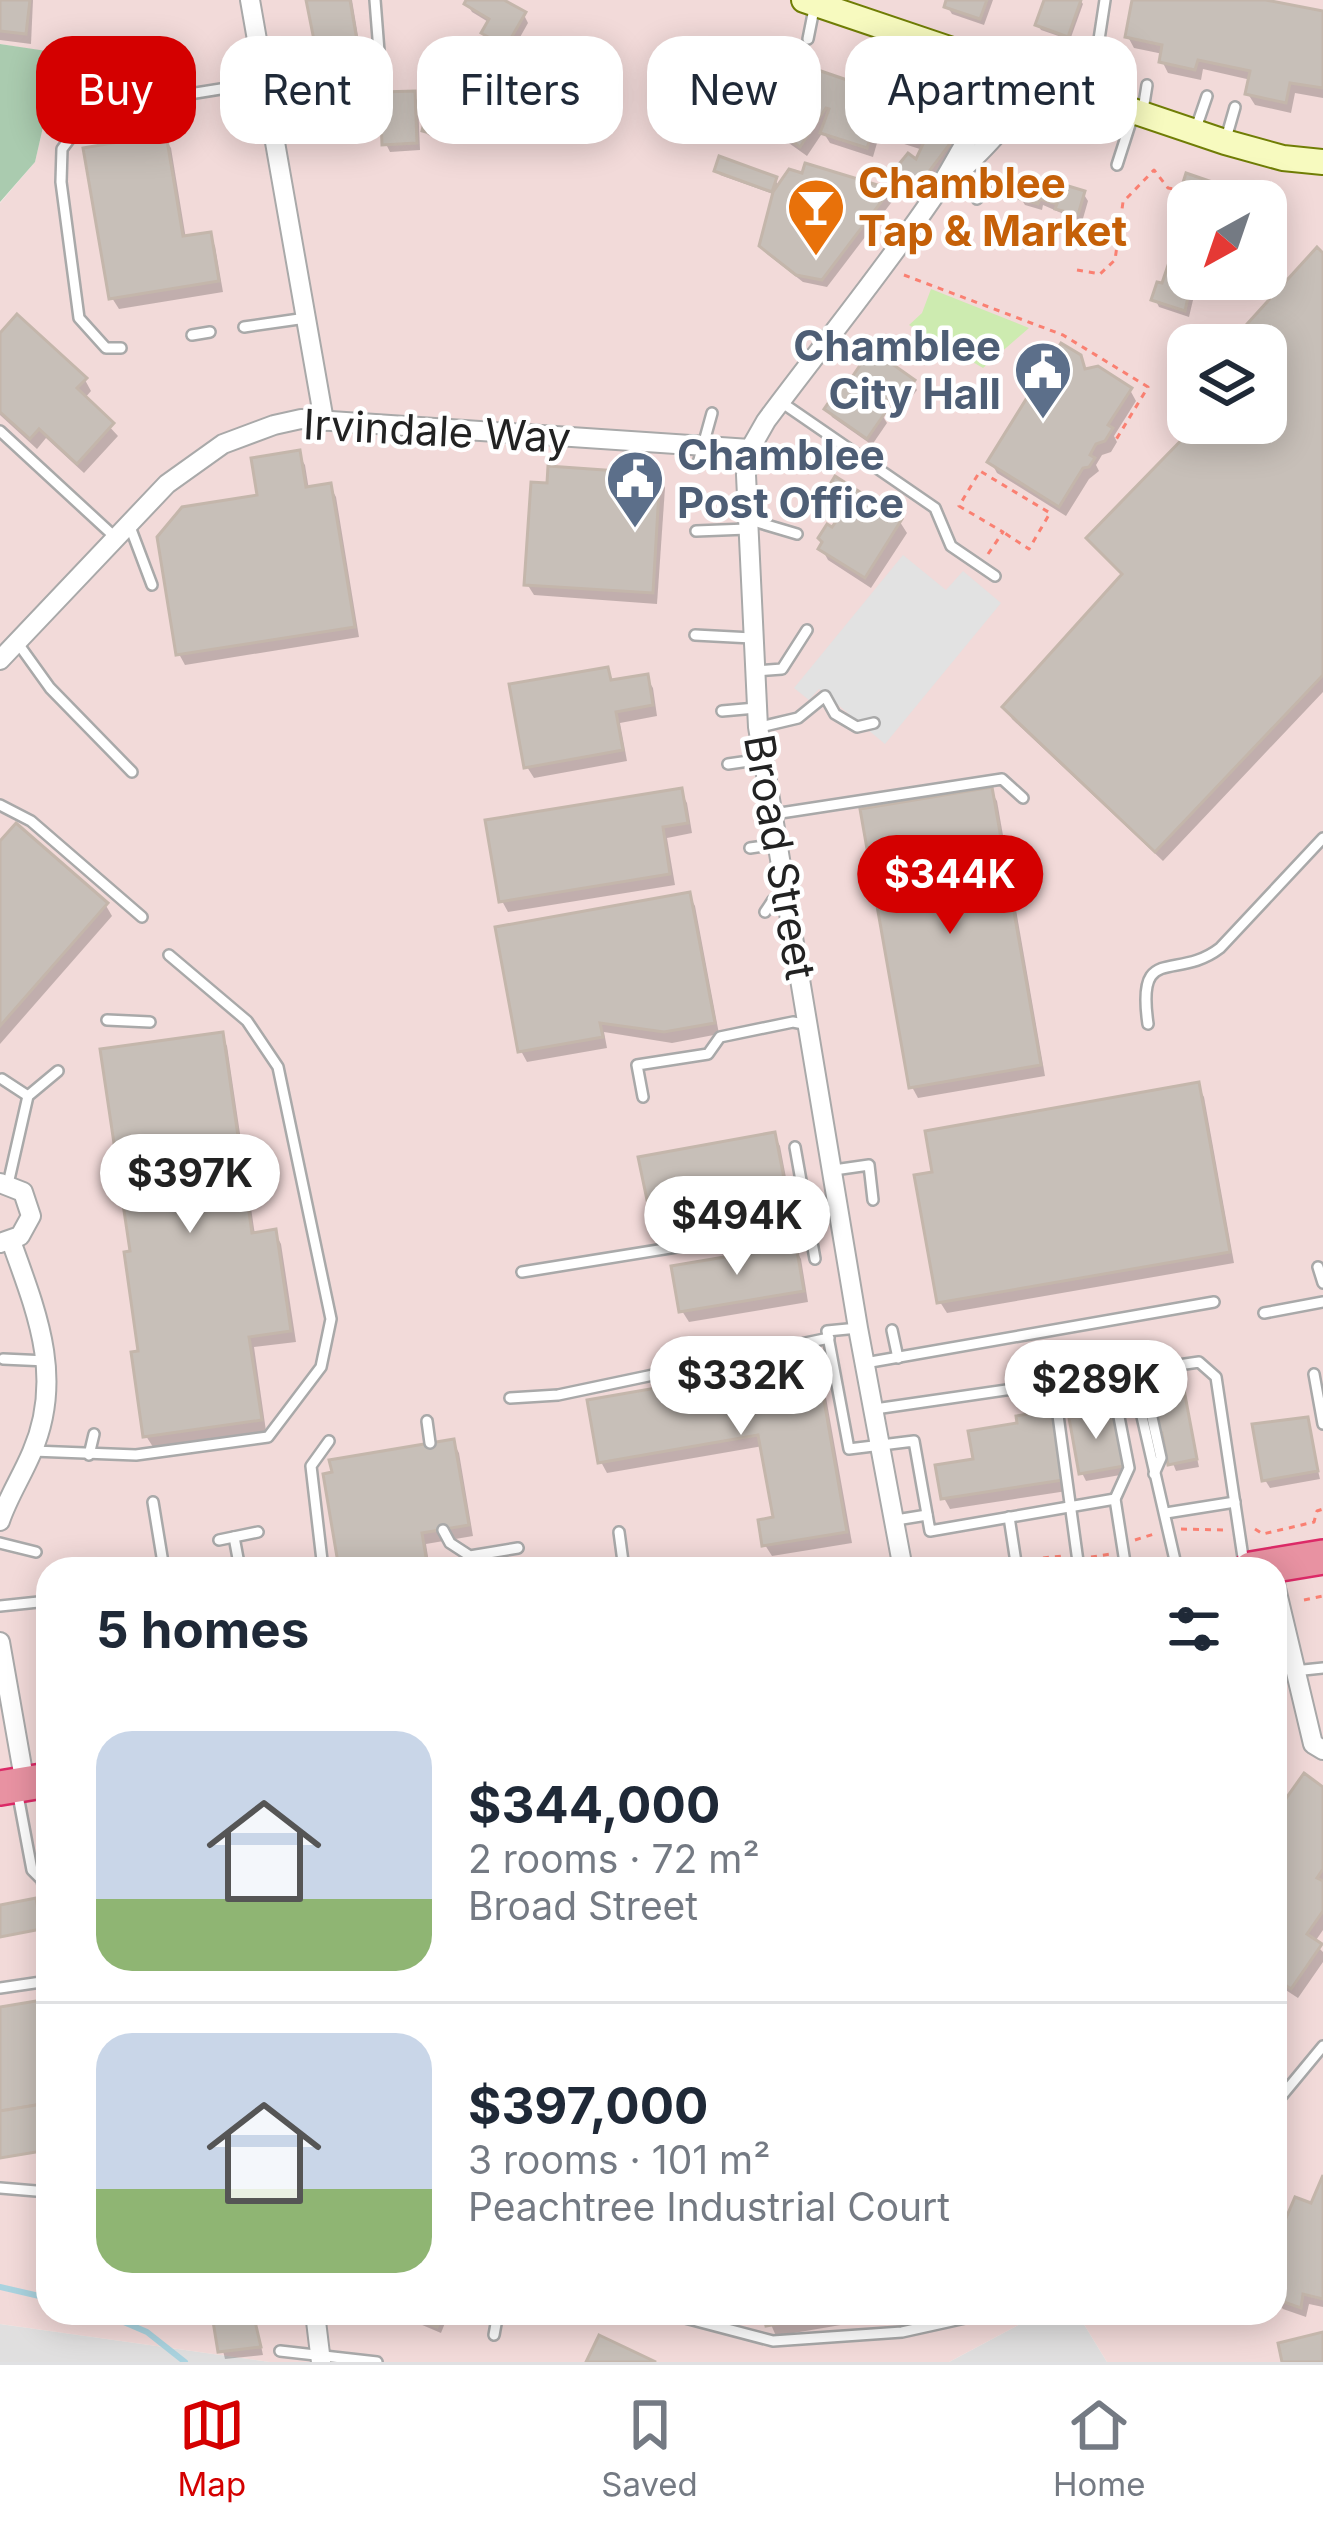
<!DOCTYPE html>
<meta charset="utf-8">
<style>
body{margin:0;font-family:Inter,sans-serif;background:#f2f2f3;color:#1f2937;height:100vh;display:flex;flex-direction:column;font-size:45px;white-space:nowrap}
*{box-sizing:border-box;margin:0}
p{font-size:39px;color:#747a83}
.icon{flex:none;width:66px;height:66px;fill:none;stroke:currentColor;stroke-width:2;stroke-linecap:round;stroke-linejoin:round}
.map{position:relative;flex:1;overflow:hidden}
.panel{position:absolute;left:36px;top:1557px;width:1251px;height:768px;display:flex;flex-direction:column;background:#fff;border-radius:36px;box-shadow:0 6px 30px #0003}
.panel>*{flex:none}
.top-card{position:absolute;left:36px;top:36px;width:1251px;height:108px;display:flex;gap:24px}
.needle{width:78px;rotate:220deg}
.fabs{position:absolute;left:1167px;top:180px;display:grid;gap:24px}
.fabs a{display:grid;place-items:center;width:120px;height:120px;border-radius:24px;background:#fff;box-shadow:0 6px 30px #0003;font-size:60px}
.price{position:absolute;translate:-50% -102px;padding:0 27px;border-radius:42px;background:#fff;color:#222;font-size:39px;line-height:78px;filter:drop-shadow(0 3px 6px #0008)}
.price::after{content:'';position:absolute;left:50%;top:72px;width:36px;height:27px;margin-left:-18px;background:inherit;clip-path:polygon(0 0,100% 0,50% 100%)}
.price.current{background:#d40000;color:#fff}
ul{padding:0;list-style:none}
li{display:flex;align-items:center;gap:36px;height:300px;padding:0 60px}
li+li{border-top:3px solid #e0e1e3}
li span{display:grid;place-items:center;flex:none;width:336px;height:240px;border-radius:36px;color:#555}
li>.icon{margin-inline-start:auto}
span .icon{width:144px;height:144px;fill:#fffc;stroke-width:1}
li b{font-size:51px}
h2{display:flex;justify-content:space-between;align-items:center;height:144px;padding:0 60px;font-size:51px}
.chip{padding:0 42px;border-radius:36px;background:#fff;box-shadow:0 6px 30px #0003;font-size:42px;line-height:108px}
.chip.current{background:#d40000;color:#fff}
.menu{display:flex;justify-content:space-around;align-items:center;height:168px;border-top:3px solid #e0e1e3;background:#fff;font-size:33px;color:#747a83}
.menu a{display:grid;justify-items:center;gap:6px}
.menu .current{color:#d40000}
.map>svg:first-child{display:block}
.residential{fill:#e0dfdf}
.commercial{fill:#f2dad9;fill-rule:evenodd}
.grass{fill:#cdebb0}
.cemetery{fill:#aacbaf}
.parking{fill:#e2e2e2}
.shadow{fill:#0003}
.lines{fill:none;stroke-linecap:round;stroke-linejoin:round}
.stream{stroke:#aad3df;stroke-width:6}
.building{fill:#c7bfb8;stroke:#c4b6ab;stroke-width:3}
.lane-casing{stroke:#a9a9a9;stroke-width:14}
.street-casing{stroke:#a9a9a9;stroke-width:22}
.secondary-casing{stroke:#707d05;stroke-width:28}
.highway-casing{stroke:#dc2a67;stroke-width:38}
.path{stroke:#fa8072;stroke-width:3;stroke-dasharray:6 6;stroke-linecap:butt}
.lane{stroke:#fff;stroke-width:9}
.street{stroke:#fff;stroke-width:18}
.secondary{stroke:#f7fabf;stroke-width:24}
.highway{stroke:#e892a2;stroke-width:33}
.labels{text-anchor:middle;stroke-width:9;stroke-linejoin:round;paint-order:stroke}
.food-label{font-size:42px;font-weight:bold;fill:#c56008;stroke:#fff;text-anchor:start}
.service-label{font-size:42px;font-weight:bold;fill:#4e5e75;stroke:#fff;text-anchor:end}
.street-label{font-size:42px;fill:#222;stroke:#fff}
</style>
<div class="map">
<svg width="1323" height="2362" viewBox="0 0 1323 2362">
<rect width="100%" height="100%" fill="#f2efe9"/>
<g class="residential">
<polygon points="1041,2313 1077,2313 1107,2362 949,2362"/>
<polygon points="0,2324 270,2362 0,2362"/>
</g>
<path class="commercial" d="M0 0H1323V2362H1107L1077 2313H1275V1569H48V2313H1041L949 2362H270L0 2324V203L35 162 60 54 0 44ZM1188 201H1266V279H1188ZM1188 345H1266V423H1188Z"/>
<polygon class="grass" points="931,289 1029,328 983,368 909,325 922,313"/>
<polygon class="cemetery" points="0,44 60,53 35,162 0,202"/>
<polygon class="parking" points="903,555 946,590 963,571 1001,603 885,744 819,689 809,700 794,688"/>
<g class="shadow">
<polygon points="0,0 33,0 31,44 0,40"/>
<polygon points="309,0 352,0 362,60 325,67"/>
<polygon points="470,0 498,0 524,15 528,23 514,48 487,33 487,37 485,33 490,23 472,12 467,4"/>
<polygon points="950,0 993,0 984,25 952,14 947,6"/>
<polygon points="1047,0 1080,0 1083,4 1070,40 1041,30 1038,25"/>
<polygon points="1135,0 1249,0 1323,14 1323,98 1295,93 1291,113 1255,105 1248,94 1251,80 1203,69 1201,80 1168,73 1162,61 1163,54 1134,48 1128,37"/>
<polygon points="816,72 965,123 971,134 929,191 905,180 899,170 917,163 923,150 879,136 873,157 830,143 823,132 807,156 786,141 779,130"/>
<polygon points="413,94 418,102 420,150 390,152 386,144"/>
<polygon points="451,100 454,105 446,140 428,135 425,131"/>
<polygon points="490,109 493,113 483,141 461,133 458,128"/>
<polygon points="164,137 171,148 186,239 209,235 215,246 223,292 119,309 112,298"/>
<polygon points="807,166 889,192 894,199 827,287 803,282 767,254 762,245 776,195 720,175 717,170 775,180 780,188 804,177"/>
<polygon points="1083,193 1088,201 1082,222 1043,205 1042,210 1025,205 1020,197"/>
<polygon points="1188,215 1188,279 1198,279 1189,317 1159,307 1155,299 1164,287"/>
<polygon points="1323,257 1323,692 1163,861 1012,719 1006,707 1124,577 1090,539 1202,423 1266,423 1266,345 1232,345"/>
<polygon points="0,337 85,380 91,391 84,399 118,436 84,473 46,438 37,449 0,415"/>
<polygon points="1079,358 1087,372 1130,390 1136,401 1114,436 1117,442 1111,452 1102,455 1096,465 1099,471 1089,479 1066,516 997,473 991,462"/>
<polygon points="855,377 912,382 917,390 900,413 860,385"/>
<polygon points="828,409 882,415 887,423 872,445 832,417"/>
<polygon points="298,454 305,465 309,490 330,486 336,497 359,637 185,665 179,654 261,497"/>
<polygon points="659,477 665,488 657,604 534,595 527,584"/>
<polygon points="820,507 900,522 907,533 871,588 828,560 822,549 837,525 826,518"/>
<polygon points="606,670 614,683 646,677 653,688 657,716 620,723 627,761 534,778 527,767"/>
<polygon points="990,790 997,801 1045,1076 918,1098 912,1087"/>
<polygon points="681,792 687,803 692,833 667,838 675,885 508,912 502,901"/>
<polygon points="0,846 105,904 112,916 0,1044"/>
<polygon points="689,895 695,906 719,1034 672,1043 604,1032 607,1048 527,1062 521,1051"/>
<polygon points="221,1035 227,1046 255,1235 275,1233 281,1244 296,1342 254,1347 266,1431 153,1447 146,1436 133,1253"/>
<polygon points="1198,1086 1204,1097 1234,1263 947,1313 940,1302"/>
<polygon points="774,1135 780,1146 794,1220 695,1238 684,1205 656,1210 649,1199"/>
<polygon points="794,1248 801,1259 808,1302 689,1322 682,1311"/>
<polygon points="815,1364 822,1375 852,1543 772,1556 765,1545 777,1519 763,1446 607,1473 601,1462"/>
<polygon points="1180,1382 1199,1467 1176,1471 1161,1433"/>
<polygon points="1050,1414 1056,1425 1067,1491 950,1509 944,1498 976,1462 1021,1426"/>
<polygon points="1110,1414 1126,1474 1086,1481 1082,1473"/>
<polygon points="1306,1420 1320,1479 1270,1488 1265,1480"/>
<polygon points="453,1442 459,1453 473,1536 426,1544 430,1569 342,1569 335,1475"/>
<polygon points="1323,1791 1323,1930 1314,1943 1323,1952 1323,1962 1298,1998 1275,1983 1275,1819"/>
<polygon points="1323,2183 1323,2307 1309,2304 1306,2317 1283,2309 1275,2301 1275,2251 1312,2207"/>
<polygon points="204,2313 254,2313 263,2355 225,2359 216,2322 209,2323"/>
<polygon points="394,2313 449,2313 441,2333"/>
<polygon points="766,2313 888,2313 888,2317 776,2336"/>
</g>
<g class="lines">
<g class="stream">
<polyline points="0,2287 48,2298"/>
<polyline points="103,2313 147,2332 185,2362"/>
</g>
</g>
<g class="building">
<polygon points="0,0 30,0 26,34 0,31"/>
<polygon points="306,0 350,0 359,52 318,60"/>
<polygon points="466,0 504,0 526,12 506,47 481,33 489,19 464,4"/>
<polygon points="946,0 987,0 980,19 944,7"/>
<polygon points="1044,0 1081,0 1068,37 1035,25"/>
<polygon points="1132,0 1266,0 1323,11 1323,88 1290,83 1286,103 1245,94 1250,71 1198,60 1195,70 1159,62 1162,45 1125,37"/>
<polygon points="815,69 967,121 922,181 895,169 908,153 916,159 924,142 874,127 867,148 820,133 829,109 826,108 800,147 776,130"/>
<polygon points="415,91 417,143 382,145 380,92"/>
<polygon points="431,92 453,97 444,137 422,131"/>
<polygon points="465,97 492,106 481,138 455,129"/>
<polygon points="166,134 183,236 211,232 219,281 109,299 83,148"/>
<polygon points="719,156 777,177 772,192 714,171"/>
<polygon points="805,163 891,189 822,280 796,275 759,246 773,192 789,169 802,173"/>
<polygon points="1025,173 1085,191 1078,215 1055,209 1057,204 1040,199 1038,204 1017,198"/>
<polygon points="1186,173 1247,194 1245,201 1190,201 1191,196 1180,192"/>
<polygon points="1188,206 1188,279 1192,279 1185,311 1151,300 1157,282 1162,283"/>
<polygon points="1317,247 1323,253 1323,675 1155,852 1002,707 1122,574 1086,538 1198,423 1266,423 1266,345 1228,345"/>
<polygon points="17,314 87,378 77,388 114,423 77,464 39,429 30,439 0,412 0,333"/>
<polygon points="1061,343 1081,355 1085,369 1098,366 1132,388 1108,425 1113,428 1105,441 1096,444 1090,455 1095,458 1089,467 1083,468 1059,507 987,462"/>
<polygon points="871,349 915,380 895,407 852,377"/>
<polygon points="842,383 885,413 867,439 824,409"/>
<polygon points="300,450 306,487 331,483 355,627 176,655 157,537 182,507 257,495 251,458"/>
<polygon points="548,466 660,474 653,593 524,585 531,482 547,483"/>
<polygon points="835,476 902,519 865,578 818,549 822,542 818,538 827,524 832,527 837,520 816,507"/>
<polygon points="608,667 611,680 648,674 653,705 616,712 623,750 524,768 509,684"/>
<polygon points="992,787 1041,1065 909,1088 860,809"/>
<polygon points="682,788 688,823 663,827 670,874 499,902 485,820"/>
<polygon points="16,823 108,903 0,1026 0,841"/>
<polygon points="690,892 715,1023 664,1032 600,1023 603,1037 518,1052 495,927"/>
<polygon points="223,1032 252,1233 276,1229 291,1331 249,1337 262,1420 143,1437 131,1352 138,1351 124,1252 130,1251 100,1049"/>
<polygon points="1199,1082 1230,1252 937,1303 914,1175 932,1172 925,1131"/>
<polygon points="775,1132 790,1209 685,1228 679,1194 647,1200 638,1157"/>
<polygon points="796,1245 804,1291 679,1312 671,1266"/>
<polygon points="817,1360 847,1532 762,1546 758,1520 773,1517 758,1435 598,1463 587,1400"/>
<polygon points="1182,1379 1197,1459 1168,1465 1162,1433 1158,1434 1153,1384"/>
<polygon points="1052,1410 1063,1480 941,1499 935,1465 973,1459 968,1431 1017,1423 1016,1416"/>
<polygon points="1112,1411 1124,1466 1079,1474 1069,1418"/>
<polygon points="1308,1417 1318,1471 1262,1481 1252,1424"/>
<polygon points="454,1439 469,1525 422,1533 428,1569 339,1569 323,1474 332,1472 329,1460"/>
<polygon points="1304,1773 1323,1787 1323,1869 1317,1878 1323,1881 1323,1911 1307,1934 1322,1944 1291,1989 1275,1978 1275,1814"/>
<polygon points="36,1898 41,1929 0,1937 0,1905"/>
<polygon points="48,1999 48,2103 0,2111 0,2007"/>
<polygon points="48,2103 48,2150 0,2158 0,2111"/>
<polygon points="1323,2175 1323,2299 1303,2294 1301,2308 1275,2299 1275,2244 1295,2197 1311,2203"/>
<polygon points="201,2313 253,2313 261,2347 218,2352 212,2315"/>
<polygon points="404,2313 443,2313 437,2327"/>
<polygon points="763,2313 841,2313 766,2326"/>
<polygon points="1323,2332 1323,2362 1282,2362 1278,2343"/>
<polygon points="599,2335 656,2362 586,2362"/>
</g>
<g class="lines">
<defs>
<g id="lane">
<polyline points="375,0 381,77"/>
<polyline points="808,39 814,9"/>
<polyline points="877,55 886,32"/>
<polyline points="1091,92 1105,0"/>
<polyline points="177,96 264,82"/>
<polyline points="111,110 84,120 62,149 61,182 79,318 106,348 121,348"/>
<polyline points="1143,110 1147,85"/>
<polyline points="1195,131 1207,96"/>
<polyline points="1225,142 1235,107"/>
<polyline points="1117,165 1134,112"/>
<polyline points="977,199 985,189"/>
<polyline points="244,327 306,318"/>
<polyline points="192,335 210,332"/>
<polyline points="781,402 935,508 951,546 995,576"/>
<polyline points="0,431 116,538"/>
<polyline points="697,467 712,413"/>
<polyline points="750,520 797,534"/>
<polyline points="129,524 152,585"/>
<polyline points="696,531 747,529"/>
<polyline points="695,635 752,638"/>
<polyline points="17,642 50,688 132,772"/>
<polyline points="754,671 782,669 807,630"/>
<polyline points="722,711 756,708"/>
<polyline points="760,727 798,718 825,696 835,714 857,727 874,723"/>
<polyline points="728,764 763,759"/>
<polyline points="0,805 31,821 142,917"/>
<polyline points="774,814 1002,779 1023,798"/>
<polyline points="750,848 777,844"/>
<polyline points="765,912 773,900 786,899"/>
<polyline points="107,1020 150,1022"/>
<path d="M1148 1024C1136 942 1176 982 1220 948L1323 838"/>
<polyline points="2,1079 28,1096"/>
<polyline points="643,1097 637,1065 708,1054 720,1037 793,1022 809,1025"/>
<polyline points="795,1147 815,1259"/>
<polyline points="834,1170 869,1165 873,1200"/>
<polyline points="8,1184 28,1096 58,1071"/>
<polyline points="1318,1267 1323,1283"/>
<polyline points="522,1272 807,1226"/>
<polyline points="1264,1313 1323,1302"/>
<polyline points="858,1328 827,1331 849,1449 914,1441 930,1531 1115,1499"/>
<polyline points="892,1330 898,1358"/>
<polyline points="3,1359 47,1361"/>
<polyline points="865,1363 1214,1302"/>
<polyline points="1132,1373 1177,1569"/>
<polyline points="1314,1374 1323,1424"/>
<polyline points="1111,1376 1129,1468 1115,1499 1126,1569"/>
<polyline points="1054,1386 1079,1569"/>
<polyline points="1135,1386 1147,1395 1161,1458 1154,1474"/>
<polyline points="510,1398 558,1395 829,1338"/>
<polyline points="875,1409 1199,1362 1216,1377 1244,1564"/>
<polyline points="427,1421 430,1443"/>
<polyline points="33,1451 136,1455 268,1437 321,1367 331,1319 278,1067 247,1021 169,955"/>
<polyline points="89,1455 94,1434"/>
<polyline points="153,1502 164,1569"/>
<polyline points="1166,1513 1235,1502"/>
<polyline points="1009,1517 1017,1569"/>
<polyline points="896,1520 927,1515"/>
<polyline points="443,1530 450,1543 470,1556 518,1548"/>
<polyline points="619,1532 624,1569"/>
<polyline points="234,1537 240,1569"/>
<polyline points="219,1540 258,1532"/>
<polyline points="0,1543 36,1552"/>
<polyline points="323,1569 311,1466 329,1441"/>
<polyline points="0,1606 48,1601"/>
<polyline points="1294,1671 1323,1668"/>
<polyline points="17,1790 32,1870 42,1880 48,1910"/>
<polyline points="0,1988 48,1981"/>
<polyline points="1275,2104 1323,2046"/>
<polyline points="0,2188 48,2192"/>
<polyline points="666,2313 773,2341 902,2332 988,2313"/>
<polyline points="494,2335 498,2313"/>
<polyline points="280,2351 377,2362"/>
</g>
<g id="street">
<polyline points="250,0 324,421"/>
<path d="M950 181C979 153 1021 118 1025 76"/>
<polyline points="0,660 167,484 223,444 274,425 301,419 750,449"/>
<polyline points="0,1183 23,1192 31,1216 20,1236 0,1243"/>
<path d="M0 1521C8 1497 22 1476 32 1452 64 1378 37 1313 11 1241"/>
<path d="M903 1569 858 1328 758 727 746 475 750 449 766 421C821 347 880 275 932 199 961 157 978 104 1025 76"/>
<polyline points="1275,1584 1313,1744 1323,1750"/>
<polyline points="0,1642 25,1784"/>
<polyline points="315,2313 321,2362"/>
</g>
<polyline id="secondary" points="804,0 1225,142 1283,158 1323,162"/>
<g id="highway">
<polyline points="1251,1569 1323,1557"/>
<polyline points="0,1788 48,1780"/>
</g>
</defs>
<use href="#lane" class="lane-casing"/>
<use href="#street" class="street-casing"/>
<use href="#secondary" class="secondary-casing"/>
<use href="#highway" class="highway-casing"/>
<g class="path">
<polyline points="1077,270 1100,274 1115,260 1123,202 1154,170 1168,188 1174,189"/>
<polyline points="904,275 1063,335 1148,387 1114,443"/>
<polyline points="988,554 1003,532 959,506 980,471 1050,513 1029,549 1003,532"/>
<polyline points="1181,1529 1225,1530"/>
<polyline points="1255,1529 1263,1534 1314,1522 1317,1511 1323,1509"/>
<polyline points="1135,1540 1154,1534"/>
<polyline points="1091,1557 1111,1554"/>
<polyline points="1031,1559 1063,1556"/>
<polyline points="980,1569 1004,1563"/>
<polyline points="1304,1600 1323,1596"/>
</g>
<use href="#lane" class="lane"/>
<use href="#street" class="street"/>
<use href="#secondary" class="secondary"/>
<use href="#highway" class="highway"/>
</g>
<defs>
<symbol id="bar-pin" viewBox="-11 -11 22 30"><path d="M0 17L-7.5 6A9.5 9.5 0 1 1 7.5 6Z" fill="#e8710a" stroke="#fff"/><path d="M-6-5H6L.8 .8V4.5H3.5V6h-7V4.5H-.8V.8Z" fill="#fff"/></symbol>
<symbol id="civic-pin" viewBox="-11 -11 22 30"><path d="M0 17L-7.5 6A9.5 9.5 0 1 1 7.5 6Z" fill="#5c6f8a" stroke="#fff"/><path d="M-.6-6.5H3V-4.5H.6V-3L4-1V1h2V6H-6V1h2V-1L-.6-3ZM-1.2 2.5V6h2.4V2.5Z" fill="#fff"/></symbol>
</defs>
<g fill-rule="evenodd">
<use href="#bar-pin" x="783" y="174" width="66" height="90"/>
<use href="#civic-pin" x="1010" y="337" width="66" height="90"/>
<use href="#civic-pin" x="602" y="446" width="66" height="90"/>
</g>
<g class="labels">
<g class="food-label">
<text x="858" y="198">Chamblee<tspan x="858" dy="48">Tap &amp; Market</tspan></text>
</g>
<g class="service-label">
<text x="1001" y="361">Chamblee<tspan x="1001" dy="48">City Hall</tspan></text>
<text x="677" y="470" text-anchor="start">Chamblee<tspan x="677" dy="48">Post Office</tspan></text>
</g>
<g class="street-label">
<text transform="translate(437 431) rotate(3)" y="15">Irvindale Way</text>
<text transform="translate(780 857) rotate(80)" y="15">Broad Street</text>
</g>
</g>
</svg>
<div class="fabs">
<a><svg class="needle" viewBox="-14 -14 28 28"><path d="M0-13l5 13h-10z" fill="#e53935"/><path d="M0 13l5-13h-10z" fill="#747a83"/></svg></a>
<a><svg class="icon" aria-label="layers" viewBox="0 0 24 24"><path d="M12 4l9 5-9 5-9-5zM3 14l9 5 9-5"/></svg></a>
</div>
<b class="price current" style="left:950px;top:937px">$344K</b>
<b class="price" style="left:190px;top:1236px">$397K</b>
<b class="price" style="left:737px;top:1278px">$494K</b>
<b class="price" style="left:741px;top:1438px">$332K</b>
<b class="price" style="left:1096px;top:1442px">$289K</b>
<div class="top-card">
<a class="chip current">Buy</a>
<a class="chip">Rent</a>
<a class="chip">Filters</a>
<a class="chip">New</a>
<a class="chip">Apartment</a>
</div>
<section class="panel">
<h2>5 homes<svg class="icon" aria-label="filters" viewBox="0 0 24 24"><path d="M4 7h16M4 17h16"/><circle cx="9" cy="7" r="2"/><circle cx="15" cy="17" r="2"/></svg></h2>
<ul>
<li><span style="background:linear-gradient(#c9d6e8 70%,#8fb573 0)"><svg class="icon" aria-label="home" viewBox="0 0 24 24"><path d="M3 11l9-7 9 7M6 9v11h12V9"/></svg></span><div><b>$344,000</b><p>2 rooms · 72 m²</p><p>Broad Street</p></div></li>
<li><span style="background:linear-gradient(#c9d6e8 65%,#8fb573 0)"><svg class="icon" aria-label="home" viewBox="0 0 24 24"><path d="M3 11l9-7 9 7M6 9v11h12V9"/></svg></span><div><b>$397,000</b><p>3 rooms · 101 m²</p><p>Peachtree Industrial Court</p></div></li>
</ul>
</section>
</div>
<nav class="menu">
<a class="current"><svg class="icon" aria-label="map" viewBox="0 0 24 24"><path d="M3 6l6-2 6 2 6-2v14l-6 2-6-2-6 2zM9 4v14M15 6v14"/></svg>Map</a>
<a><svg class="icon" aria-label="saved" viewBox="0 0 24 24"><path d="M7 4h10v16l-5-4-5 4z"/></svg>Saved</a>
<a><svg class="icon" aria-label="home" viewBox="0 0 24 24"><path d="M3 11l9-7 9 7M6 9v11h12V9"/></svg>Home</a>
</nav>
